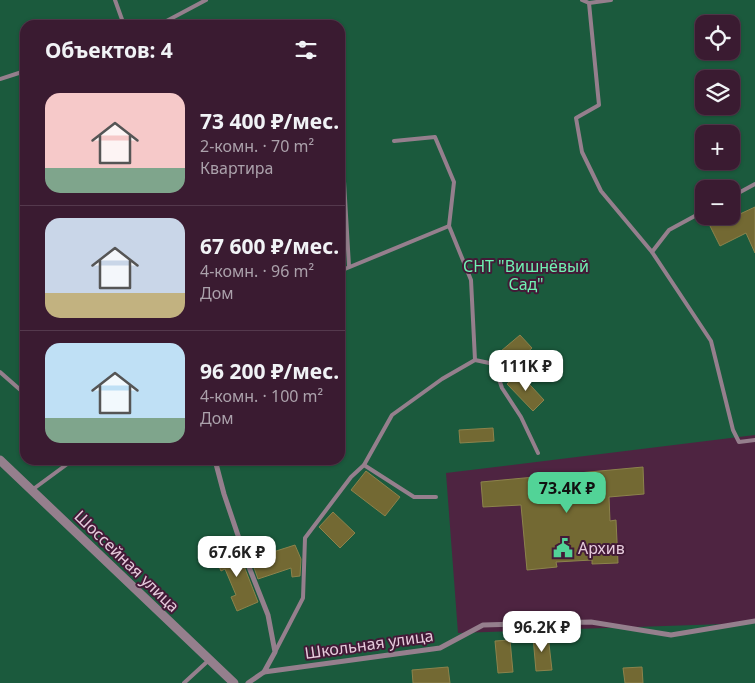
<!DOCTYPE html>
<html lang="ru">
<meta charset="utf-8">
<style>
body{margin:0;font-family:"Noto Sans",sans-serif;background:#45283d;color:#f1f3f6;height:100vh;display:flex;flex-direction:column;font-size:19px;white-space:nowrap}
*{box-sizing:border-box;margin:0}
p{font-size:16px;color:#aba1ab}
.icon{flex:none;width:28px;height:28px;fill:none;stroke:currentColor;stroke-width:2;stroke-linecap:round;stroke-linejoin:round}
.map{position:relative;flex:1;overflow:hidden}
.panel{position:absolute;left:20px;top:20px;width:325px;height:445px;display:flex;flex-direction:column;background:#3a1b31;border-radius:15px;box-shadow:0 1px 4px #0004,0 0 0 1px #54394d}
.panel>*{flex:none}
.tools{position:absolute;left:695px;top:15px;display:grid;gap:10px}
.tools a{display:grid;place-items:center;width:45px;height:45px;border-radius:10px;background:#3a1b31;box-shadow:0 1px 4px #0004,0 0 0 1px #54394d;font-size:25px}
.price{position:absolute;translate:-50% -42px;padding:0 11px;border-radius:10px;background:#fff;color:#222;font-size:16px;line-height:32px;filter:drop-shadow(0 1px 2px #0008)}
.price::after{content:'';position:absolute;left:50%;top:30px;width:15px;height:11px;margin-left:-8px;background:inherit;clip-path:polygon(0 0,100% 0,50% 100%)}
.price.selected{background:#52d397;color:#111}
ul{padding:0;list-style:none}
li{display:flex;align-items:center;gap:15px;height:125px;padding:0 25px}
li+li{border-top:1px solid #54394d}
li span{display:grid;place-items:center;flex:none;width:140px;height:100px;border-radius:15px;color:#555}
li>.icon{margin-inline-start:auto}
span .icon{width:60px;height:60px;fill:#fffc;stroke-width:1}
li b{font-size:21px}
h2{display:flex;justify-content:space-between;align-items:center;height:60px;padding:0 25px;font-size:21px}
.map>svg:first-child{display:block}
.green{fill:#1b5a3d;fill-rule:evenodd}
.building{fill:#736933;stroke:#8c834c}
.lines{fill:none;stroke-linecap:round;stroke-linejoin:round}
.service{stroke:#957f8d;stroke-width:4}
.minor{stroke:#957f8d;stroke-width:5}
.tertiary{stroke:#957f8d;stroke-width:9}
.labels{text-anchor:middle;stroke-width:4;stroke-linejoin:round;paint-order:stroke}
.park-label{font-size:16px;fill:#70f3b3;stroke:#431a37}
.poi-label{font-size:16px;fill:#e6cbdc;stroke:#431a37;text-anchor:start}
.street-label{font-size:16px;fill:#e6cbdc;stroke:#431a37}
</style>
<div class="map">
<svg width="755" height="683" viewBox="0 0 755 683">
<rect width="100%" height="100%" fill="#4e2441"/>
<path class="green" d="M0 0H755V435L446 473 458 633 755 623V683H0ZM704 24H731V51H704ZM25 25H340V460H25ZM704 79H731V106H704ZM704 134H731V161H704ZM704 189H731V216H704Z"/>
<g class="building">
<polygon points="755,207 755,253 746,233 720,246 709,224 724,216 727,220"/>
<polygon points="520,335 532,348 513,365 501,351"/>
<polygon points="519,373 544,400 533,411 507,384"/>
<polygon points="493,428 494,441 460,443 459,430"/>
<polygon points="643,467 644,494 609,497 610,521 616,520 618,563 592,564 592,560 556,562 557,567 527,570 521,505 483,507 481,482"/>
<polygon points="366,471 400,497 385,516 351,490"/>
<polygon points="333,512 355,533 340,548 319,527"/>
<polygon points="295,545 301,559 300,576 292,577 291,568 258,579 251,559"/>
<polygon points="233,546 240,562 242,561 258,602 237,611 231,597 236,595 225,569 221,571 214,555"/>
<polygon points="548,635 552,670 536,671 533,637"/>
<polygon points="510,640 513,672 498,673 495,641"/>
<polygon points="448,667 450,683 413,683 412,670"/>
<polygon points="642,667 643,683 625,683 623,668"/>
</g>
<g class="lines">
<g class="service">
<polyline points="115,0 124,25"/>
<polyline points="582,0 589,3 611,0"/>
<polyline points="589,3 599,105 576,118 582,152 601,191 652,252 711,341 733,430 739,442 755,440"/>
<polyline points="159,25 206,0"/>
<polyline points="0,79 25,71"/>
<polyline points="340,181 344,181 349,266"/>
<polyline points="731,197 755,184"/>
<polyline points="652,252 669,230 704,211"/>
<polyline points="340,271 449,226"/>
<polyline points="475,360 494,364 502,388 521,417 538,453"/>
<polyline points="0,372 25,394"/>
<polyline points="364,465 414,497 436,497"/>
<polyline points="32,490 70,462"/>
<polyline points="275,652 303,598 305,538 351,477 364,465 392,415 442,379 475,360 471,280 449,226 454,182 435,137 394,141"/>
<polyline points="184,683 209,660"/>
</g>
<g class="minor">
<polyline points="215,460 224,494 247,562 268,615 275,652 264,672 440,648 483,625 591,622 671,635 755,621"/>
<polyline points="248,683 264,672"/>
</g>
<polyline class="tertiary" points="0,460 234,683"/>
</g>
<defs>
<symbol id="civic-bare" viewBox="-9 -9 18 18"><path d="M-.6-6.5H3V-4.5H.6V-3L4-1V1h2V6H-6V1h2V-1L-.6-3ZM-1.2 2.5V6h2.4V2.5Z" fill="#52d397" stroke="#431a37" stroke-width="2.5" paint-order="stroke"/></symbol>
</defs>
<g fill-rule="evenodd">
<use href="#civic-bare" x="549" y="534" width="28" height="28"/>
</g>
<g class="labels">
<g class="park-label">
<text x="526" y="272">СНТ "Вишнёвый<tspan x="526" dy="18">Сад"</tspan></text>
</g>
<g class="poi-label">
<text x="578" y="554">Архив</text>
</g>
<g class="street-label">
<text transform="translate(127 561) rotate(44)" y="6">Шоссейная улица</text>
<text transform="translate(369 644) rotate(-8)" y="6">Школьная улица</text>
</g>
</g>
</svg>
<div class="tools">
<a><svg class="icon" aria-label="locate" viewBox="0 0 24 24"><circle cx="12" cy="12" r="6"/><path d="M12 2v4M12 18v4M2 12h4M18 12h4"/></svg></a>
<a><svg class="icon" aria-label="layers" viewBox="0 0 24 24"><path d="M12 4l9 5-9 5-9-5zM3 14l9 5 9-5"/></svg></a>
<a>+</a>
<a>−</a>
</div>
<b class="price" style="left:526px;top:392px">111K ₽</b>
<b class="price selected" style="left:567px;top:514px">73.4K ₽</b>
<b class="price" style="left:237px;top:578px">67.6K ₽</b>
<b class="price" style="left:542px;top:653px">96.2K ₽</b>
<section class="panel">
<h2>Объектов: 4<svg class="icon" aria-label="filters" viewBox="0 0 24 24"><path d="M4 7h16M4 17h16"/><circle cx="9" cy="7" r="2"/><circle cx="15" cy="17" r="2"/></svg></h2>
<ul>
<li><span style="background:linear-gradient(#f6c9c9 75%,#7fa58c 0)"><svg class="icon" aria-label="home" viewBox="0 0 24 24"><path d="M3 11l9-7 9 7M6 9v11h12V9"/></svg></span><div><b>73 400 ₽/мес.</b><p>2-комн. · 70 m²</p><p>Квартира</p></div></li>
<li><span style="background:linear-gradient(#c9d6e8 75%,#c2b280 0)"><svg class="icon" aria-label="home" viewBox="0 0 24 24"><path d="M3 11l9-7 9 7M6 9v11h12V9"/></svg></span><div><b>67 600 ₽/мес.</b><p>4-комн. · 96 m²</p><p>Дом</p></div></li>
<li><span style="background:linear-gradient(#bfe0f5 75%,#7fa58c 0)"><svg class="icon" aria-label="home" viewBox="0 0 24 24"><path d="M3 11l9-7 9 7M6 9v11h12V9"/></svg></span><div><b>96 200 ₽/мес.</b><p>4-комн. · 100 m²</p><p>Дом</p></div></li>
</ul>
</section>
</div>
